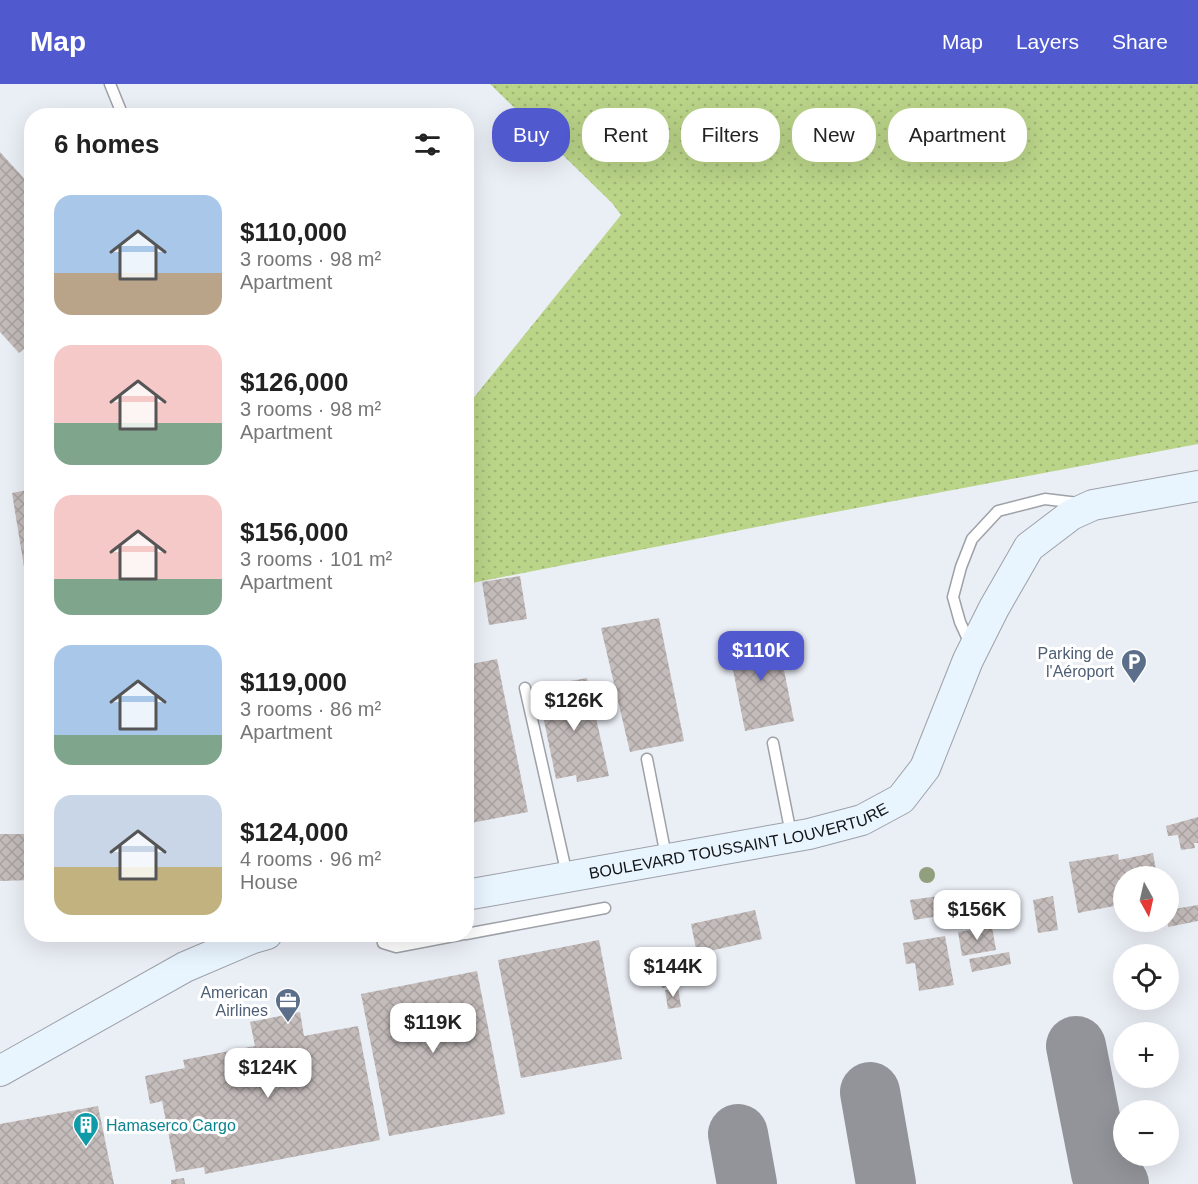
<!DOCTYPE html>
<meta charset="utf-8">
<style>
body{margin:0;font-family:Arial,sans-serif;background:#f2f2f2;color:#222;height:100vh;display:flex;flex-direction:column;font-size:22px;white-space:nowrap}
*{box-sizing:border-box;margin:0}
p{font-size:20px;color:#767676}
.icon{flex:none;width:33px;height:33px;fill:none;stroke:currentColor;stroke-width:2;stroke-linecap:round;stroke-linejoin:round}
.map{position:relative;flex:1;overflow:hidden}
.sheet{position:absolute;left:24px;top:24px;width:450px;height:834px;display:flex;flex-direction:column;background:#fff;border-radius:24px;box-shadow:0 6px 24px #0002}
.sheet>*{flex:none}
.hud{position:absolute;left:492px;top:24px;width:570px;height:54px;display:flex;gap:12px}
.needle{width:39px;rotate:172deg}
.tools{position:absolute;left:1113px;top:782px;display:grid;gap:12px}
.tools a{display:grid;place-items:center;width:66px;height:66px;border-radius:50%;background:#fff;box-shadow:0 6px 24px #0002;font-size:30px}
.price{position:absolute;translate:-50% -51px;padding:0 14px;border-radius:12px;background:#fff;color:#222;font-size:20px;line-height:39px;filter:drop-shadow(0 2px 3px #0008)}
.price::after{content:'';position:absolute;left:50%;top:36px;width:18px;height:14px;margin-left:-9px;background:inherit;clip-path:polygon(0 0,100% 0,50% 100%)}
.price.on{background:#5159cf;color:#fff}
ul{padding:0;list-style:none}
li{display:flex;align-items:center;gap:18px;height:150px;padding:0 30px}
li span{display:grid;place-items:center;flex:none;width:168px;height:120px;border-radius:18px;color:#555}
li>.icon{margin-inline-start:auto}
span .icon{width:72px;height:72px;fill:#fffc;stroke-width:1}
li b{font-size:26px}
h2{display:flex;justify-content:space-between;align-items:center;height:72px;padding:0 30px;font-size:26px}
.tag{padding:0 21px;border-radius:24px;background:#fff;box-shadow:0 6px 24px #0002;font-size:21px;line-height:54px}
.tag.on{background:#5159cf;color:#fff}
header{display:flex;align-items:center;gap:36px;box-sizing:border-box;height:84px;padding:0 30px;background:#5159cf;color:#fff}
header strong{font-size:28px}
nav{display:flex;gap:33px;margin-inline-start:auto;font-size:21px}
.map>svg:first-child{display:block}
.green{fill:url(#green-dots)}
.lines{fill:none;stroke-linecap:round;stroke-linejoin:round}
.taxiway{stroke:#92949a;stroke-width:60}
.building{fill:url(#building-cross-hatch)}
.service-casing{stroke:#9ea1a7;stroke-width:13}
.secondary-casing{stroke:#9ea1a7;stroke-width:32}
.service{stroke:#fff;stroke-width:10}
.secondary{stroke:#e8f4fe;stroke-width:30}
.tree{fill:#929f7d}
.labels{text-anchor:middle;stroke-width:6;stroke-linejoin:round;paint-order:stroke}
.service-label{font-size:16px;fill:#4e5e75;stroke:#fff;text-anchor:end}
.street-label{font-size:16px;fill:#121416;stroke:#fff}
.culture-label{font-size:16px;fill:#0d838f;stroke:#fff;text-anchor:start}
</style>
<header>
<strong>Map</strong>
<nav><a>Map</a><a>Layers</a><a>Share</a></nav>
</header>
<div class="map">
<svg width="1198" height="1100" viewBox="0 0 1198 1100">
<defs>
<pattern id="green-dots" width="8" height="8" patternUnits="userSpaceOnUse" patternTransform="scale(1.5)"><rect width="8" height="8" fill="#bad488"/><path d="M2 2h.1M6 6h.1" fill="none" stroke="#9fb575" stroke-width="1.8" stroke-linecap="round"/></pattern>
<pattern id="building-cross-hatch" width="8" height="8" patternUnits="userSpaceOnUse" patternTransform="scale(1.5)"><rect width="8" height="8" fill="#c4bcbb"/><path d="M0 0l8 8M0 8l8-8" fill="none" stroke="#a7a1a0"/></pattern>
</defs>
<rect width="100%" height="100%" fill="#eaeef5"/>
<polygon class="green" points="490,0 1198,0 1198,360 782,438 467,500 467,322 621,131 612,119"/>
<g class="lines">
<g class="taxiway">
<polyline points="1076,962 1101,1089 1119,1100"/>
<polyline points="870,1008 886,1100"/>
<polyline points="738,1050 747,1100"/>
</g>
</g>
<g class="building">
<polygon points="0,68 32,103 32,258 19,269 0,248"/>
<polygon points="32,405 32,509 28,507 12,409"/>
<polygon points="520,492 527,535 489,541 482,498"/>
<polygon points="659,534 684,657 630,668 601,544"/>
<polygon points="777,550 794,637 745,647 728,560"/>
<polygon points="497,575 528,728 471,739 466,714 466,581"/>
<polygon points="587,594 609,692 577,698 576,691 556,695 541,622 549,601"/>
<polygon points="1198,733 1198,759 1194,759 1195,764 1181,766 1178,751 1168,752 1166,742"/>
<polygon points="0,750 32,750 32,796 0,797"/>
<polygon points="1153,769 1157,792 1124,792 1124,820 1078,829 1069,778 1118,770 1119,776"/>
<polygon points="954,810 957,829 914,836 910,816"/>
<polygon points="1053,812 1058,846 1038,849 1033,816"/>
<polygon points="1198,821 1198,837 1168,843 1168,826"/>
<polygon points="755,826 762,855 697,870 691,840"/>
<polygon points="992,843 996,866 962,872 958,848"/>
<polygon points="945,852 954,901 919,907 915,879 906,880 903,859"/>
<polygon points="599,856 622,975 521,994 498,876"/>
<polygon points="1009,868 1011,880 972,888 969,875"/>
<polygon points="689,876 693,900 662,904 658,881"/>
<polygon points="477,887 505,1030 389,1052 361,910"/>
<polygon points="678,904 681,923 668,925 665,906"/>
<polygon points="300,928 304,952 358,942 380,1056 205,1090 204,1083 176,1088 162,1017 150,1020 145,992 185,984 183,976 255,962 250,938"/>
<polygon points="98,1022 114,1100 0,1100 0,1040"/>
<polygon points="184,1094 185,1100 171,1100 171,1096"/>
</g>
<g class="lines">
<defs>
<g id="service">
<polyline points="110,0 123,32"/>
<polyline points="971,562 960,538 953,513 961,483 972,455 998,427 1045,415 1078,419"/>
<polyline points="525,604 567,791"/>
<polyline points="773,659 791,750"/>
<polyline points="647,675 666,772"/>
<polyline points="381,850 383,859 396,863 464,850"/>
<polyline points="466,850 605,824"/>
</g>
<g id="secondary">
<path id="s1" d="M466 811 809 750 862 736 901 715 925 684 968 576 994 524 1029 463 1071 431 1093 421 1198 402"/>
<polyline points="0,987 185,883 253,854 267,850"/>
</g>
</defs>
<use href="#service" class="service-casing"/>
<use href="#secondary" class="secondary-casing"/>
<use href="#service" class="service"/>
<use href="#secondary" class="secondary"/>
</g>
<circle class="tree" cx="927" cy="791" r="8"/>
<defs>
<symbol id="parking-pin" viewBox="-11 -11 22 30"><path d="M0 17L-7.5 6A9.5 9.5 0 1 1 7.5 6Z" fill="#5c6f8a" stroke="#fff"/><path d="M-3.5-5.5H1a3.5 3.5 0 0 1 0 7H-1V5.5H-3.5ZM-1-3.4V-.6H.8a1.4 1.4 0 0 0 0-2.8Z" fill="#fff"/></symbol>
<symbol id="office-pin" viewBox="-11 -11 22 30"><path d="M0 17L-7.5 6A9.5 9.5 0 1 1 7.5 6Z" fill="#5c6f8a" stroke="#fff"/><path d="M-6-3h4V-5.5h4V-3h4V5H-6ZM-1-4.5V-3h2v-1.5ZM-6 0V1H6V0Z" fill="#fff"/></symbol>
<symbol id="building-pin" viewBox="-11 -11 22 30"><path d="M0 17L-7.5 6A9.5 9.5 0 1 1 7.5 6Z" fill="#0f9aa8" stroke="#fff"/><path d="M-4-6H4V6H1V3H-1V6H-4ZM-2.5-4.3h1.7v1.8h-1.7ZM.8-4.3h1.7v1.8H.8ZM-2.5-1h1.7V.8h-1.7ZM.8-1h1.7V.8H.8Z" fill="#fff"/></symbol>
</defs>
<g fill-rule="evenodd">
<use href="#parking-pin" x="1119" y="563" width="30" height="40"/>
<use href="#office-pin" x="273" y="902" width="30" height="40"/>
<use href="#building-pin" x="71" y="1026" width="30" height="40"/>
</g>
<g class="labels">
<g class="service-label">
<text x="1114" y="575">Parking de<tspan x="1114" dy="18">l'Aéroport</tspan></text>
<text x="268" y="914">American<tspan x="268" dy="18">Airlines</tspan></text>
</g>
<g class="street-label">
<text dy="6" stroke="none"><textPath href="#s1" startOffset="278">BOULEVARD TOUSSAINT LOUVERTURE</textPath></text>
</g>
<g class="culture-label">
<text x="106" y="1047">Hamaserco Cargo</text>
</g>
</g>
</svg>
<div class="tools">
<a><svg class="needle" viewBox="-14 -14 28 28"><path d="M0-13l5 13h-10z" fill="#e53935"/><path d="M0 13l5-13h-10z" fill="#767676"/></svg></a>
<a><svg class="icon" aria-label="locate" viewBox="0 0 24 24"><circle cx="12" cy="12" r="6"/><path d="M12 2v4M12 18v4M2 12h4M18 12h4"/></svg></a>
<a>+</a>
<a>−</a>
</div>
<b class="price on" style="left:761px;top:598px">$110K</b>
<b class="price" style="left:574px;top:648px">$126K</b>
<b class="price" style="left:977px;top:857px">$156K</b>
<b class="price" style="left:673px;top:914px">$144K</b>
<b class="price" style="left:433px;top:970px">$119K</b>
<b class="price" style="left:268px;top:1015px">$124K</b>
<div class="hud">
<a class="tag on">Buy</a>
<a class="tag">Rent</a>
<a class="tag">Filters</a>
<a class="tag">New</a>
<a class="tag">Apartment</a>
</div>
<section class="sheet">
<h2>6 homes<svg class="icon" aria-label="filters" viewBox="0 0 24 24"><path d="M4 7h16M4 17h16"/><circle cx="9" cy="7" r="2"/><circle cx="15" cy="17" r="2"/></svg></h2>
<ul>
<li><span style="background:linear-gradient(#a9c7e8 65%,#b9a48a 0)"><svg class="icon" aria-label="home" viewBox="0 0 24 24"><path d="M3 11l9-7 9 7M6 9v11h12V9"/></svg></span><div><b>$110,000</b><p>3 rooms · 98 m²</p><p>Apartment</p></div></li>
<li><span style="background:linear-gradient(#f6c9c9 65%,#7fa58c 0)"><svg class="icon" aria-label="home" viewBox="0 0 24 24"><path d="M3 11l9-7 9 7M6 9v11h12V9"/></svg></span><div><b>$126,000</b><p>3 rooms · 98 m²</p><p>Apartment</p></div></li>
<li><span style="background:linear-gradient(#f6c9c9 70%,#7fa58c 0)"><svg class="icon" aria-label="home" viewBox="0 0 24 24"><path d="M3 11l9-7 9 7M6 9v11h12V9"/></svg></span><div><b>$156,000</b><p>3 rooms · 101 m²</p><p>Apartment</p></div></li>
<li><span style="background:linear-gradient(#a9c7e8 75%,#7fa58c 0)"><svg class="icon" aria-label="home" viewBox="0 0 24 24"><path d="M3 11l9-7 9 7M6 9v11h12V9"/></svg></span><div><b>$119,000</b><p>3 rooms · 86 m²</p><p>Apartment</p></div></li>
<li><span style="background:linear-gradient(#c9d6e8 60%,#c2b280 0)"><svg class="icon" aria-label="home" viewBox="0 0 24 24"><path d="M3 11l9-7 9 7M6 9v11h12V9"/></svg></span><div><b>$124,000</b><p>4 rooms · 96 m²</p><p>House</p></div></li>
</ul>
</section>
</div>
